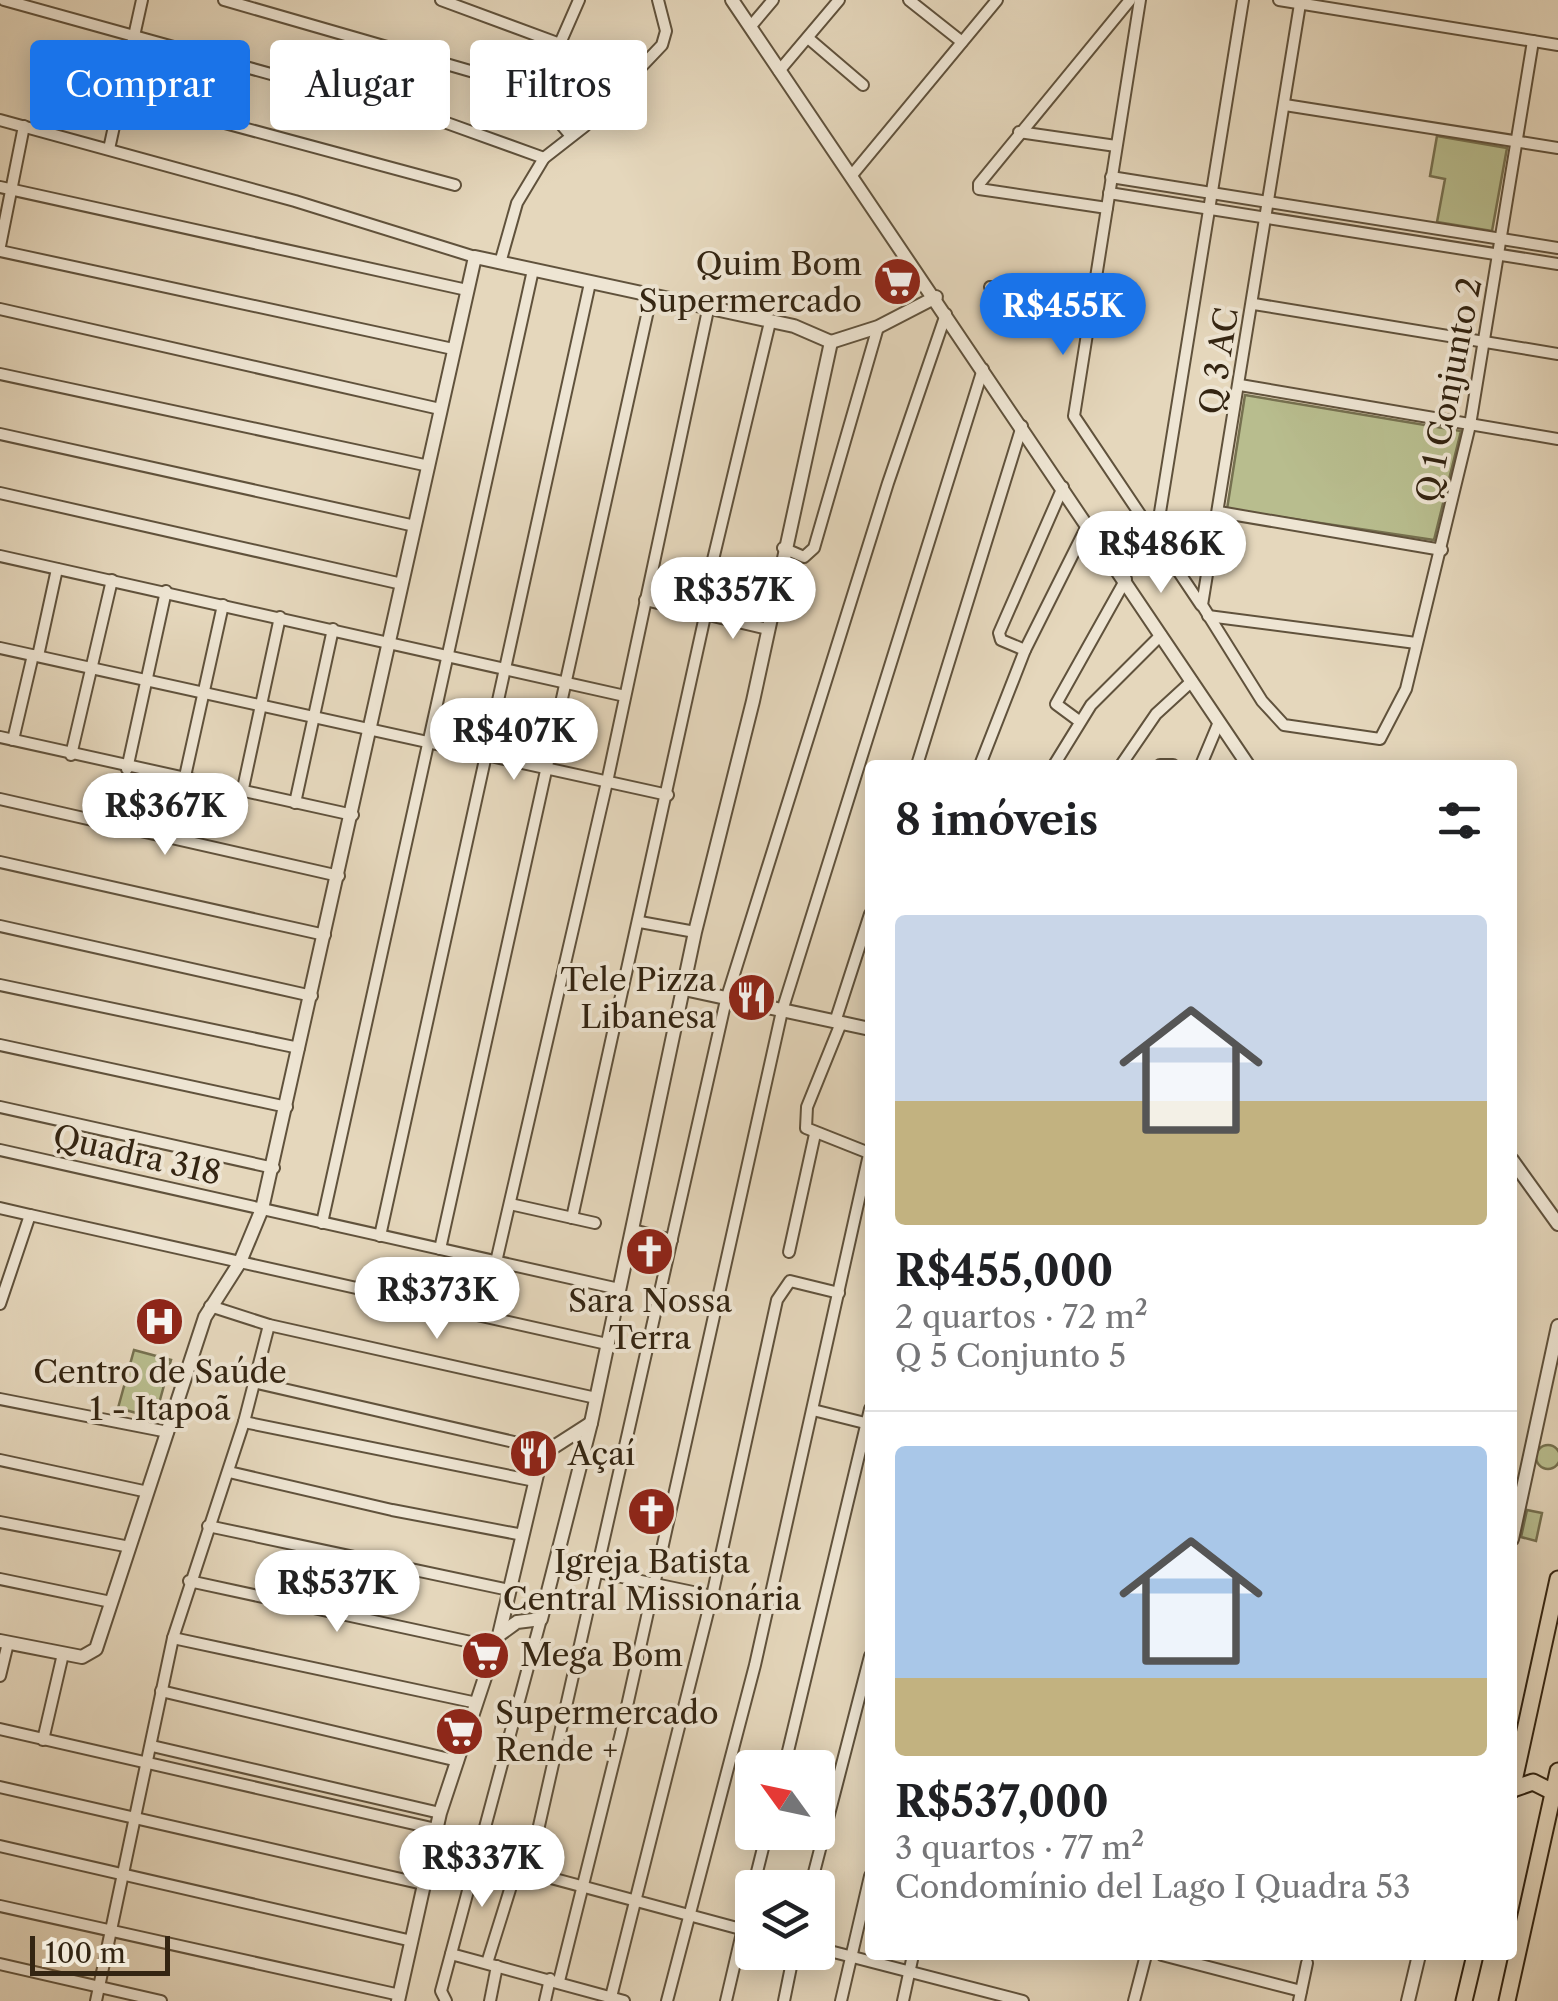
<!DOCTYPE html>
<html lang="pt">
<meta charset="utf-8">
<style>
body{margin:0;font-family:"Libre Caslon Text",serif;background:#f6f6f6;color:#202124;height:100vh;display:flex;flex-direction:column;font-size:38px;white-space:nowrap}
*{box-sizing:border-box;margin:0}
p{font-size:32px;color:#757577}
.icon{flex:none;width:55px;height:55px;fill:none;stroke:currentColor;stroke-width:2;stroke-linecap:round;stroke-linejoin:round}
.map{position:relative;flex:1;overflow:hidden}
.side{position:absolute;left:865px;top:760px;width:652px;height:1200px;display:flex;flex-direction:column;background:#fff;border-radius:10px;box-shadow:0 5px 25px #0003}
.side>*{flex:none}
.banner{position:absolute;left:30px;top:40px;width:685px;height:90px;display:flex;gap:20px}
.needle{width:65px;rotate:303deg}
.buttons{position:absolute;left:735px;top:1750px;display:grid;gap:20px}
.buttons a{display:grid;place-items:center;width:100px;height:100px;border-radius:10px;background:#fff;box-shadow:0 5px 25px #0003;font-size:50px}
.scale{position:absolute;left:30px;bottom:25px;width:140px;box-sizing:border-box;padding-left:10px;border:5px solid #342512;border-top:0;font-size:28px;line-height:35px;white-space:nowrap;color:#342512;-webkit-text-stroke:8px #eee5d3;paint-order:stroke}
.price{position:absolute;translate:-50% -85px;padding:0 22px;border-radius:35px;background:#fff;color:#222;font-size:32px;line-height:65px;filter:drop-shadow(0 2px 5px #0008)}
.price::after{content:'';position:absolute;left:50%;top:60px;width:30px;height:22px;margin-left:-15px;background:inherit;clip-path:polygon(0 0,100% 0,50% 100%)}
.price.current{background:#1a73e8;color:#fff}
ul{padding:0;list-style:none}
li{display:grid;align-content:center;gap:20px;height:530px;padding:0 30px}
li+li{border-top:2px solid #e0e0e0}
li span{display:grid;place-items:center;height:310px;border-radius:10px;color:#555}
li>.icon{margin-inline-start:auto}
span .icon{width:180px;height:180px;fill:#fffc;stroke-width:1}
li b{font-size:42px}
h2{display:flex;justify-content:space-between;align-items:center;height:120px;padding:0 30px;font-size:42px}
.pill{padding:0 35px;border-radius:10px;background:#fff;box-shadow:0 5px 25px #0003;font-size:35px;line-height:90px}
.pill.current{background:#1a73e8;color:#fff}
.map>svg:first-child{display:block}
.green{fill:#b8bd8e;stroke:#767150;stroke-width:2.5}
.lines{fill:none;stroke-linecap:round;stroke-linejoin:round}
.minor-casing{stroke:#60523c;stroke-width:14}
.tertiary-casing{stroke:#60523c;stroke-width:16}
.primary-casing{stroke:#342512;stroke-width:19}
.minor{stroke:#eee5d3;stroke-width:10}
.tertiary{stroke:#eee5d3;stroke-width:12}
.primary{stroke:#e5d7bc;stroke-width:15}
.labels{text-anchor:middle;stroke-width:8;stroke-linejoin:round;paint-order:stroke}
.poi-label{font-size:32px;fill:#342512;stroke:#eee5d3}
.street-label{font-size:32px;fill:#342512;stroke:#eee5d3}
</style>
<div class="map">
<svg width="1558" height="2001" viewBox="0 0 1558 2001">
<rect width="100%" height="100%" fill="#e5d7bc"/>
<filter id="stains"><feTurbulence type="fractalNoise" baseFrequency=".002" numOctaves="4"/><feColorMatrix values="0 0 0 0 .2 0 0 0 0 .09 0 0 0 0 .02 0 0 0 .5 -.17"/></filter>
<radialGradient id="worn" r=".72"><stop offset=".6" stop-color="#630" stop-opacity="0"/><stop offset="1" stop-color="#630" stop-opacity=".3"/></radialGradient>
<g class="green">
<polygon points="1437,136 1507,148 1492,231 1437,222 1445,179 1430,176"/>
<polygon points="1245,395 1461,431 1434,540 1227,509"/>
<polygon points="134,1350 171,1360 155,1418 118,1408"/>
<circle cx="1548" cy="1457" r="12"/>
<polygon points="1527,1510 1542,1513 1536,1541 1521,1537"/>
</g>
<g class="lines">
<defs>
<g id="minor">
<polyline points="4,0 444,122 544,158"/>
<polyline points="224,0 505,81 537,96 571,136"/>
<polyline points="441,0 560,44"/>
<polyline points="909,0 962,42"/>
<polyline points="1140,0 1074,416 1201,605"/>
<polyline points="1279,0 1558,45"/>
<polyline points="1300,4 1202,605 1262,701 1284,725 1380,739 1406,689 1470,425 1533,41"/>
<polyline points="751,26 773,0"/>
<polyline points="808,38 863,85"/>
<polyline points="779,71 839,0"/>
<polyline points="121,95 455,185"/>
<polyline points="537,96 579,0"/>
<polyline points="1285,105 1558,148"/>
<polyline points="0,120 295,201 475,257"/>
<polyline points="1019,132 1116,146"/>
<polyline points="109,149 142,0"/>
<polyline points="852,175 997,0"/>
<polyline points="1111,177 1558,248"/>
<polyline points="0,187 467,290"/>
<polyline points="1109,193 1558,264"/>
<polyline points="1107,208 979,189 979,184 1130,0"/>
<polyline points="0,246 24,126"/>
<polyline points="0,251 453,349"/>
<polyline points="500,263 517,203 544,158 585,126 662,45 666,31 658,0"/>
<polyline points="990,287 1092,303"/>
<polyline points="1254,304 1558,354"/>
<polyline points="0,309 440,409"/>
<polyline points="0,374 429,466"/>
<polyline points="1240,385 1558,439"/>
<polyline points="0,434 415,526"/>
<polyline points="0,493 402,584"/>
<polyline points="1219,512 1442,550"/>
<polyline points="1156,537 1243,0"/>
<polyline points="783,548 804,557 814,548 878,327"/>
<polyline points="0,556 625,696"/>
<polyline points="645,600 768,629"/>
<polyline points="700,614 770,322"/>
<polyline points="1208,616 1416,643"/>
<polyline points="0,648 668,795"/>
<polyline points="1025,650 1001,640 999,633 1063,487"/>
<polyline points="38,656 57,569"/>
<polyline points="1079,721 1056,704 1126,579"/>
<polyline points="0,737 353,815"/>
<polyline points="13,740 33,655"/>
<polyline points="71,755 112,580"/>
<polyline points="917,765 1022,426"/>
<polyline points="980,765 1025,650 1088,524"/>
<polyline points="1054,765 1091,705 1161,635"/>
<polyline points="1121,765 1156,714 1192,681"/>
<polyline points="1160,765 1173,765"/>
<polyline points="1201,765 1219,722"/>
<polyline points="127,769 166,591"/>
<polyline points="184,781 223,605"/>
<polyline points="242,793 280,617"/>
<polyline points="0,799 339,876"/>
<polyline points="295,803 333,629"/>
<polyline points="0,862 325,935"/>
<polyline points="640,922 695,932"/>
<polyline points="0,926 312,996"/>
<polyline points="0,985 299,1048"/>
<polyline points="835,1022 870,914"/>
<polyline points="841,1023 807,1107 806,1128 869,1153"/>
<polyline points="0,1045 287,1107"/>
<polyline points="0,1107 274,1168"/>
<polyline points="0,1150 619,1289"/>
<polyline points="510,1204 595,1223"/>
<polyline points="0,1208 30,1215"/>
<polyline points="572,1218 705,616"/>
<polyline points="322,1223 533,270"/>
<polyline points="633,1230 672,1240"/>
<polyline points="380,1236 590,283"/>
<polyline points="440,1249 651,297"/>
<polyline points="789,1252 815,1134"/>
<polyline points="496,1262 607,782 708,310"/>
<polyline points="0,1304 30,1215 607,1344"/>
<polyline points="210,1306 269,1325 596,1398"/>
<polyline points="253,1382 549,1450"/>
<polyline points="0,1399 168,1432"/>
<polyline points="813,1410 869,1424"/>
<polyline points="244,1422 535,1481"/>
<polyline points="0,1460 148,1492"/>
<polyline points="229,1472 392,1510 523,1535"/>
<polyline points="0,1522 130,1547"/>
<polyline points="208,1526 509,1590"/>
<polyline points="598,1572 712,1596"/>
<polyline points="0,1579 111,1602"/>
<polyline points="189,1581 494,1647"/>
<polyline points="173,1638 477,1703"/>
<polyline points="0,1676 8,1643"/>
<polyline points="161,1691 458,1761"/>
<polyline points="0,1729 436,1829"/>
<polyline points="43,1740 63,1654"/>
<polyline points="152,1746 440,1813"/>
<polyline points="784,1768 870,1409"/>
<polyline points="0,1787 423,1884"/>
<polyline points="0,1846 412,1941"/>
<polyline points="432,1846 752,1932"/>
<polyline points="529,1870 726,1000 888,483 946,314"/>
<polyline points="753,1888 767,1832"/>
<polyline points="810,1888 870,1656"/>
<polyline points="0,1906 400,1995"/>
<polyline points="818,1948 1023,2001"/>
<polyline points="451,1954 624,2001"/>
<polyline points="1162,1955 1301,1991"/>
<polyline points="487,1963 517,1867"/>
<polyline points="0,1964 161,2001"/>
<polyline points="559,1981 621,1733 782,1011 983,369"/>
<polyline points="611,1997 712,1596 777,1300 790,1281 839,1293"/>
<polyline points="96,2001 173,1638 244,1422 269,1325"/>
<polyline points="446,2001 441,1991 541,1619"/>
<polyline points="490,2001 497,1966"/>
<polyline points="545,2001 550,1979"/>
<polyline points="667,2001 755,1665 870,1150"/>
<polyline points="726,2001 752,1890"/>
<polyline points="784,2001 794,1952"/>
<polyline points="841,2001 870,1876"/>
<polyline points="903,2001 913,1955"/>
<polyline points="1134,2001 1146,1955"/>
<polyline points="1299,2001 1307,1963"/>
</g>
<g id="tertiary">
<polyline points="732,0 1248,765"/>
<polyline points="831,342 878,327 936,297"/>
<polyline points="684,989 870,1029"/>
<polyline points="1512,1160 1558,1224"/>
<polyline points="1512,1539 1558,1326"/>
<polyline points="499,1635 517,1622 541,1619 591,1423 695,932 753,701 831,342"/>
<polyline points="0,1641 82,1657 96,1649 205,1317 240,1262 262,1209 475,257 794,326 831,342"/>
<polyline points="398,2001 440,1813 499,1635 540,1462 549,1450 591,1423"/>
<polyline points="1408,2001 1419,1955"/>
</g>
<g id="primary">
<polyline points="1513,1789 1533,1782 1553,1792"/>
<polyline points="1512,1790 1558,1579"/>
<polyline points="1464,2001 1475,1955"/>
<polyline points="1507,2001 1558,1771"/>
</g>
</defs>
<use href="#minor" class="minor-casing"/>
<use href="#tertiary" class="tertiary-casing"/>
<use href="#primary" class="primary-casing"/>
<use href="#minor" class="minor"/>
<use href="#tertiary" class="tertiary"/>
<use href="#primary" class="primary"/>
</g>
<defs>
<symbol id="supermarket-disc" viewBox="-11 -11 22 22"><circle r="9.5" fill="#8f2418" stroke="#eee5d3"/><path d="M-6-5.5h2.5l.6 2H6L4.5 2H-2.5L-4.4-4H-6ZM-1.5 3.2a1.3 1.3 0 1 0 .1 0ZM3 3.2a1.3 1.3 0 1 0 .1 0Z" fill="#fff"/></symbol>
<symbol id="restaurant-disc" viewBox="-11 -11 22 22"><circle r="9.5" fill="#8f2418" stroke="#eee5d3"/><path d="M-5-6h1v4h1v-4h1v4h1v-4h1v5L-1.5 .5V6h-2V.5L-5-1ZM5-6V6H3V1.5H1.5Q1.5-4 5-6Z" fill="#fff"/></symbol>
<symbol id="church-disc" viewBox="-11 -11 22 22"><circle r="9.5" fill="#8f2418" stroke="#eee5d3"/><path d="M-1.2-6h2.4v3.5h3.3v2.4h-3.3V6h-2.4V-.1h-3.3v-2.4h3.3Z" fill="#fff"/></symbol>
<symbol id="hospital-disc" viewBox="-11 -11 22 22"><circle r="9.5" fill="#8f2418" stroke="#eee5d3"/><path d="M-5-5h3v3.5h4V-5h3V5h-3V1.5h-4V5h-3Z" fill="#fff"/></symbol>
</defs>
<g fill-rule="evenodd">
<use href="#supermarket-disc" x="870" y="254" width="55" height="55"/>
<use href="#restaurant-disc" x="724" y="970" width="55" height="55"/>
<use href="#church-disc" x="622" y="1224" width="55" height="55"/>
<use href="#hospital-disc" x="132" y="1294" width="55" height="55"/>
<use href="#restaurant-disc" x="506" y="1426" width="55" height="55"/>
<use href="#church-disc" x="624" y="1484" width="55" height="55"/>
<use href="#supermarket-disc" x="458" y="1628" width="55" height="55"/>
<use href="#supermarket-disc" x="432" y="1704" width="55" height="55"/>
</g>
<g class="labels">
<g class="poi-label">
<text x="862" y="275" text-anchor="end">Quim Bom<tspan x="862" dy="37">Supermercado</tspan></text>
<text x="716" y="991" text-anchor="end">Tele Pizza<tspan x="716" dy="37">Libanesa</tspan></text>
<text x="650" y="1312">Sara Nossa<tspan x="650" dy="37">Terra</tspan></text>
<text x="160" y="1383">Centro de Saúde<tspan x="160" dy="37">1 - Itapoã</tspan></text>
<text x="568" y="1465" text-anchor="start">Açaí</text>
<text x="652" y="1573">Igreja Batista<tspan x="652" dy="37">Central Missionária</tspan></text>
<text x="520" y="1666" text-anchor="start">Mega Bom</text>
<text x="495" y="1724" text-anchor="start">Supermercado<tspan x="495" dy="37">Rende +</tspan></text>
</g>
<g class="street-label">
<text transform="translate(1219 361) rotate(-81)" y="11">Q 3 AC</text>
<text transform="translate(1449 390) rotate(-79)" y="11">Q 1 Conjunto 2</text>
<text transform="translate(137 1155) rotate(13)" y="11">Quadra 318</text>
</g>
</g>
<rect width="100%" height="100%" filter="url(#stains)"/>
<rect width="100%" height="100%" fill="url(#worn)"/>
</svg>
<div class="buttons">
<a><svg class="needle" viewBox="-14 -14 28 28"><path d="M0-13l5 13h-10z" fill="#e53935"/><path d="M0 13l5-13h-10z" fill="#757577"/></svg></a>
<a><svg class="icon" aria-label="layers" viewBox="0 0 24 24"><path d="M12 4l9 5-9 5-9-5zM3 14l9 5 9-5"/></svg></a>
</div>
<div class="scale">100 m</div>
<b class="price current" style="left:1063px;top:358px">R$455K</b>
<b class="price" style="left:1161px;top:596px">R$486K</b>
<b class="price" style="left:733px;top:642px">R$357K</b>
<b class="price" style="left:514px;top:783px">R$407K</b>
<b class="price" style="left:165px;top:858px">R$367K</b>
<b class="price" style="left:437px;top:1342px">R$373K</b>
<b class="price" style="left:337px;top:1635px">R$537K</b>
<b class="price" style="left:482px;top:1910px">R$337K</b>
<div class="banner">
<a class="pill current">Comprar</a>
<a class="pill">Alugar</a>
<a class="pill">Filtros</a>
</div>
<section class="side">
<h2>8 imóveis<svg class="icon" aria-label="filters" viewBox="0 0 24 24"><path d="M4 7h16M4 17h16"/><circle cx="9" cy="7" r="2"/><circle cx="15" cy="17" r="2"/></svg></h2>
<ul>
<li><span style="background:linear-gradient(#c9d6e8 60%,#c2b280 0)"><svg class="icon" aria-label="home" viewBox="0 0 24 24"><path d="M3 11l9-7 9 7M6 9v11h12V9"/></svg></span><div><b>R$455,000</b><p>2 quartos · 72 m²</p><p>Q 5 Conjunto 5</p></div></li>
<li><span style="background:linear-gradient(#a9c7e8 75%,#c2b280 0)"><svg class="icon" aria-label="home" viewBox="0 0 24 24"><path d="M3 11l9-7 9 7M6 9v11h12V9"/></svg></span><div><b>R$537,000</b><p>3 quartos · 77 m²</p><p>Condomínio del Lago I Quadra 53</p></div></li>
</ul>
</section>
</div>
